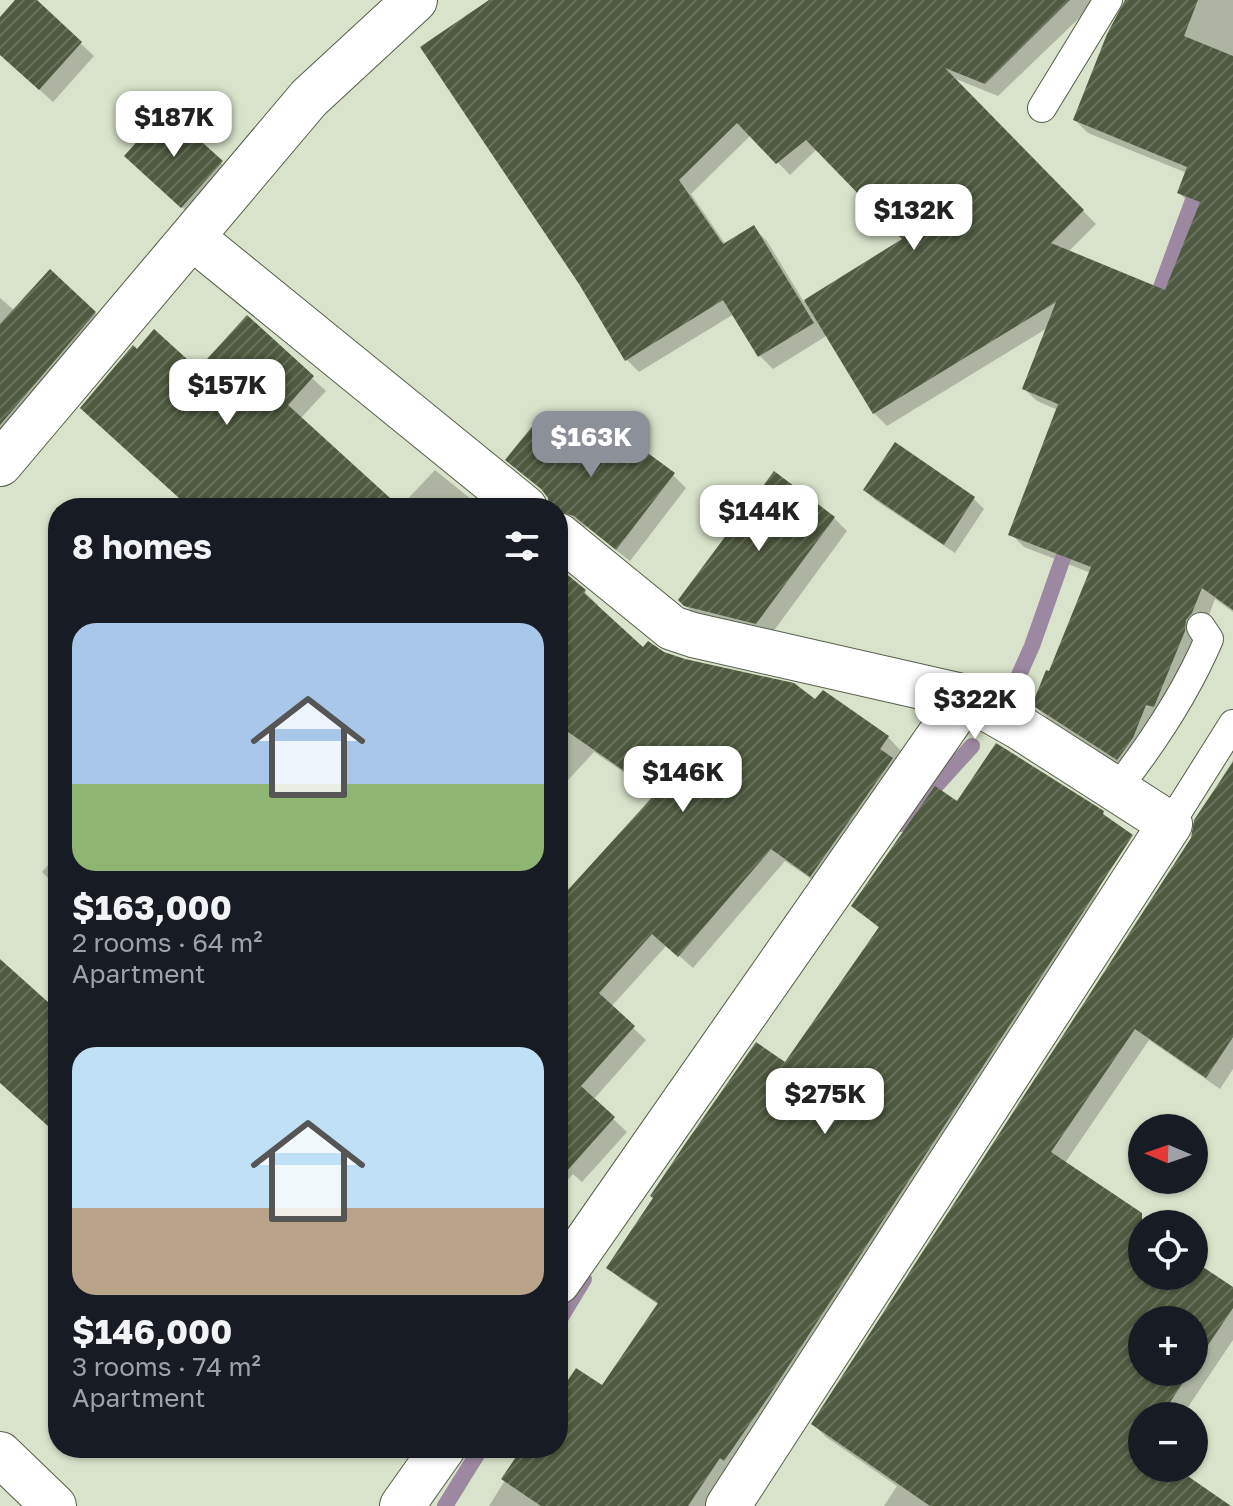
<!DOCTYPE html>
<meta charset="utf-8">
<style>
body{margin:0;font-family:"Golos Text",sans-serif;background:#242831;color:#f1f3f6;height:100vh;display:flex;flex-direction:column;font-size:30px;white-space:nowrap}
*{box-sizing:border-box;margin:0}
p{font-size:26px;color:#9ea1a6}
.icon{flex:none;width:44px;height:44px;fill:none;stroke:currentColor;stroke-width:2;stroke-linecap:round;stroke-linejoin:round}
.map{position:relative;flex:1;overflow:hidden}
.drawer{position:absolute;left:48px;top:498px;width:520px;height:960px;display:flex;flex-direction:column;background:#171b24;border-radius:32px;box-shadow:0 2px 6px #0004}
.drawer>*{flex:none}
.needle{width:52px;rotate:272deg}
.tools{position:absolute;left:1128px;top:1114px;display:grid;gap:16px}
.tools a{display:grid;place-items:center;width:80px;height:80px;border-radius:50%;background:#171b24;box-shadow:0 2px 6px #0004;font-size:40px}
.price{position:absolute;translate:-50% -68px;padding:0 18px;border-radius:16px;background:#fff;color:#222;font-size:26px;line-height:52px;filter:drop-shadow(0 2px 4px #0008)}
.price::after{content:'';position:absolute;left:50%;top:48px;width:24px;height:18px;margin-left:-12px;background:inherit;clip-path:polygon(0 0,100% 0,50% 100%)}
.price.on{background:#8c9099;color:#fff}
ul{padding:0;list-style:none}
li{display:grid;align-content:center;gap:16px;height:424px;padding:0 24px}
li span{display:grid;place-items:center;height:248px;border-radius:24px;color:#555}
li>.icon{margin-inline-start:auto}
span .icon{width:144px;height:144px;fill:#fffc;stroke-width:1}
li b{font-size:34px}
h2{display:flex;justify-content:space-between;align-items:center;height:96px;padding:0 24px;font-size:34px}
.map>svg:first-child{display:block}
.shadow{fill:#0003;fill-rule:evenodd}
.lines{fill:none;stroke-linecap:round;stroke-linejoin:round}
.stream{stroke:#9d88a1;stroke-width:16}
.building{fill:url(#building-hatch)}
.service-casing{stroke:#555e49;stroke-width:30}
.minor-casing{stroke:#555e49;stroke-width:46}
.service{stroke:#fff;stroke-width:28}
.minor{stroke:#fff;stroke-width:44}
</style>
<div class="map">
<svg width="1233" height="1506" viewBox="0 0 1233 1506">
<defs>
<pattern id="building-hatch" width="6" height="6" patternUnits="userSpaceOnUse" patternTransform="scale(2)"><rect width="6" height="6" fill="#4f5a40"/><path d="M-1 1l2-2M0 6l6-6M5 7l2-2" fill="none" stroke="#69725e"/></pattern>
</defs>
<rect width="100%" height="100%" fill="#d9e3cb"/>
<g class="shadow">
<polygon points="18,0 34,0 94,56 53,102 0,54 0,20"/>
<path d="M530 0H1098L998 96 951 77 1096 224 1068 252 1166 292 1200 209 1192 205 1179 193 1187 173 1088 133 1075 120 1125 0H1233V612L1215 599 1205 626 1131 772 1047 718 1034 705 1050 674 1091 573 1024 547 1011 534 1058 410 1037 401 1024 389 1049 327 887 426 874 413 828 335 773 369 760 356 734 314 639 372 627 360ZM751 135 790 175 817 149 906 239 804 302 767 241 754 228 726 245 691 194Z"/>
<polygon points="166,113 234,175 195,219 140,169"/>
<polygon points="0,298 15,311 95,313 116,334 0,475"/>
<polygon points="247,318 326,391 300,419 399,508 191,508 198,372"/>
<polygon points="896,445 974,499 984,509 955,553 875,500 865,490"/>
<polygon points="602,464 673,475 686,488 630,561 588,528 558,517 558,508 551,508"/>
<polygon points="435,470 482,508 399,508"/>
<polygon points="834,518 847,531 770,636 693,613 680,600"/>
<polygon points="558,570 585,592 598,605 597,607 643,650 663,653 815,702 888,737 901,751 894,761 905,773 824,888 785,861 693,968 667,945 611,1007 646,1040 593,1100 627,1132 582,1182 573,1174 558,1191 558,904 657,795 594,752 558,791"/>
<path d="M1233 760V1069L1220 1089 1149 1040 1065 1163 1142 1228V1276H1194V1263L1233 1289V1340L1182 1416H1142V1468H1172L1169 1506H884L897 1486 826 1437 813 1424 1193 838 1196 820ZM1142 1320H1194V1372H1142Z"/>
<polygon points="957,803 1102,813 1121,833 1065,972 709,1506 489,1506 525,1448 558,1448 558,1398 603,1388 659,1305 622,1280 609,1268 785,1064 880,929 853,906"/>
<polygon points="58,854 58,888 42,872"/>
</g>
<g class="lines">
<g class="stream">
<polyline points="1153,309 1200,181"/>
<polyline points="1006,704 1032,646 1070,538"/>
<polyline points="901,824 972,746"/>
<polyline points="558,1322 584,1279"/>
<polyline points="445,1506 481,1448"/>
</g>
</g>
<g class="building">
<polygon points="15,0 37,0 82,42 39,90 0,55 0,17"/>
<polygon points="489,0 1070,0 985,84 945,68 1084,210 1051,243 1165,290 1200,202 1177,193 1187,167 1073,120 1107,34 1125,0 1198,0 1184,36 1233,56 1233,610 1202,588 1192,613 1186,620 1185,631 1154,707 1146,705 1133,738 1117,760 1032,705 1046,670 1049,671 1091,567 1008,535 1058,404 1022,389 1056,302 873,414 804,300 902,239 806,140 776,164 737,123 679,180 723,244 754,225 814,323 758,357 723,300 625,361 579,284 420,47"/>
<polygon points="166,110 223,161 181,208 124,156"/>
<polygon points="50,269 96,312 0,425 0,324"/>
<polygon points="247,315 314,376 288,405 401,508 190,508 80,408 133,345 137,349 154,329 198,369"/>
<polygon points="543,413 602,461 622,434 675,473 616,550 574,516 558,511 558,508 549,508 548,498 541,489 505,460"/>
<polygon points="895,442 975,497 944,545 863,490"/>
<polygon points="774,471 835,517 756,624 684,606 678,600"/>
<polygon points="558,567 586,590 584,593 643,647 648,641 664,652 685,659 794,683 815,699 823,690 889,736 880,749 893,758 810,877 771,849 678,957 652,934 599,993 635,1026 581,1086 615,1117 558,1181 558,901 656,793 558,725"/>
<polygon points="996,743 1104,811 1103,814 1133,835 769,1396 724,1461 720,1458 688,1506 541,1506 501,1479 522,1448 558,1448 558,1395 576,1368 602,1385 658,1303 606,1268 653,1198 650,1196 685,1144 756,1042 785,1062 879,927 851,906 935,786 957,801"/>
<polygon points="1233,762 1233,1037 1206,1078 1135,1029 1051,1152 1142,1213 1142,1276 1194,1276 1194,1261 1233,1287 1233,1308 1194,1366 1194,1320 1142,1320 1142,1372 1190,1372 1161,1416 1142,1416 1142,1468 1176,1468 1231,1506 930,1506 811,1424 1191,838 1194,820"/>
<polygon points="0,959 58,1011 58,1135 0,1083"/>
</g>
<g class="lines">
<defs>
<g id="service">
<polyline points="1042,108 1108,0"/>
<path d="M1116 790C1152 744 1186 693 1209 639L1201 627"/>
<polyline points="1170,824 1233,724"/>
</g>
<g id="minor">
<polyline points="193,238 525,508"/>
<polyline points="0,464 309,98 415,0"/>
<polyline points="558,535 672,628 693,635 966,697 1019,727 1170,824 728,1506"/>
<polyline points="558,1282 966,697"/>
<polyline points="0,1454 54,1506"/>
<polyline points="402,1506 443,1448"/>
</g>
</defs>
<use href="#service" class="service-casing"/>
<use href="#minor" class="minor-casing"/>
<use href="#service" class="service"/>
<use href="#minor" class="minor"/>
</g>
</svg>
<div class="tools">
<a><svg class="needle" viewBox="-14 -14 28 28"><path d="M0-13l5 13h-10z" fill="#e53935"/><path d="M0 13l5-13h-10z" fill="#9ea1a6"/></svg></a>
<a><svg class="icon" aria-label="locate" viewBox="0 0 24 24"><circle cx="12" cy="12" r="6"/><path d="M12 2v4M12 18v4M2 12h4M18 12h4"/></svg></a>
<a>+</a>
<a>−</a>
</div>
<b class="price" style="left:174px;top:159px">$187K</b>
<b class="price" style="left:914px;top:252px">$132K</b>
<b class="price" style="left:227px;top:427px">$157K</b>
<b class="price on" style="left:591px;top:479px">$163K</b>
<b class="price" style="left:759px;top:553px">$144K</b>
<b class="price" style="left:975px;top:741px">$322K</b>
<b class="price" style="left:683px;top:814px">$146K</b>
<b class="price" style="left:825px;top:1136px">$275K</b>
<section class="drawer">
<h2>8 homes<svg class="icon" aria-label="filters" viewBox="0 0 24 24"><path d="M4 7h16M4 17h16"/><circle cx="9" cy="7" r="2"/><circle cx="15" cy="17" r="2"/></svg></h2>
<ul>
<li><span style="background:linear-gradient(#a9c7e8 65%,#8fb573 0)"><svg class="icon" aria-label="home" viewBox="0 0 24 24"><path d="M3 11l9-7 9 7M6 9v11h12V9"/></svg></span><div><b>$163,000</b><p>2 rooms · 64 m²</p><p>Apartment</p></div></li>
<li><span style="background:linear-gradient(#bfe0f5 65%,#b9a48a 0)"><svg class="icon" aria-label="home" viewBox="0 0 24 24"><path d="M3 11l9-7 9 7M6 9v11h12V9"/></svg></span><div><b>$146,000</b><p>3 rooms · 74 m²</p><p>Apartment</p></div></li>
</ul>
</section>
</div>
